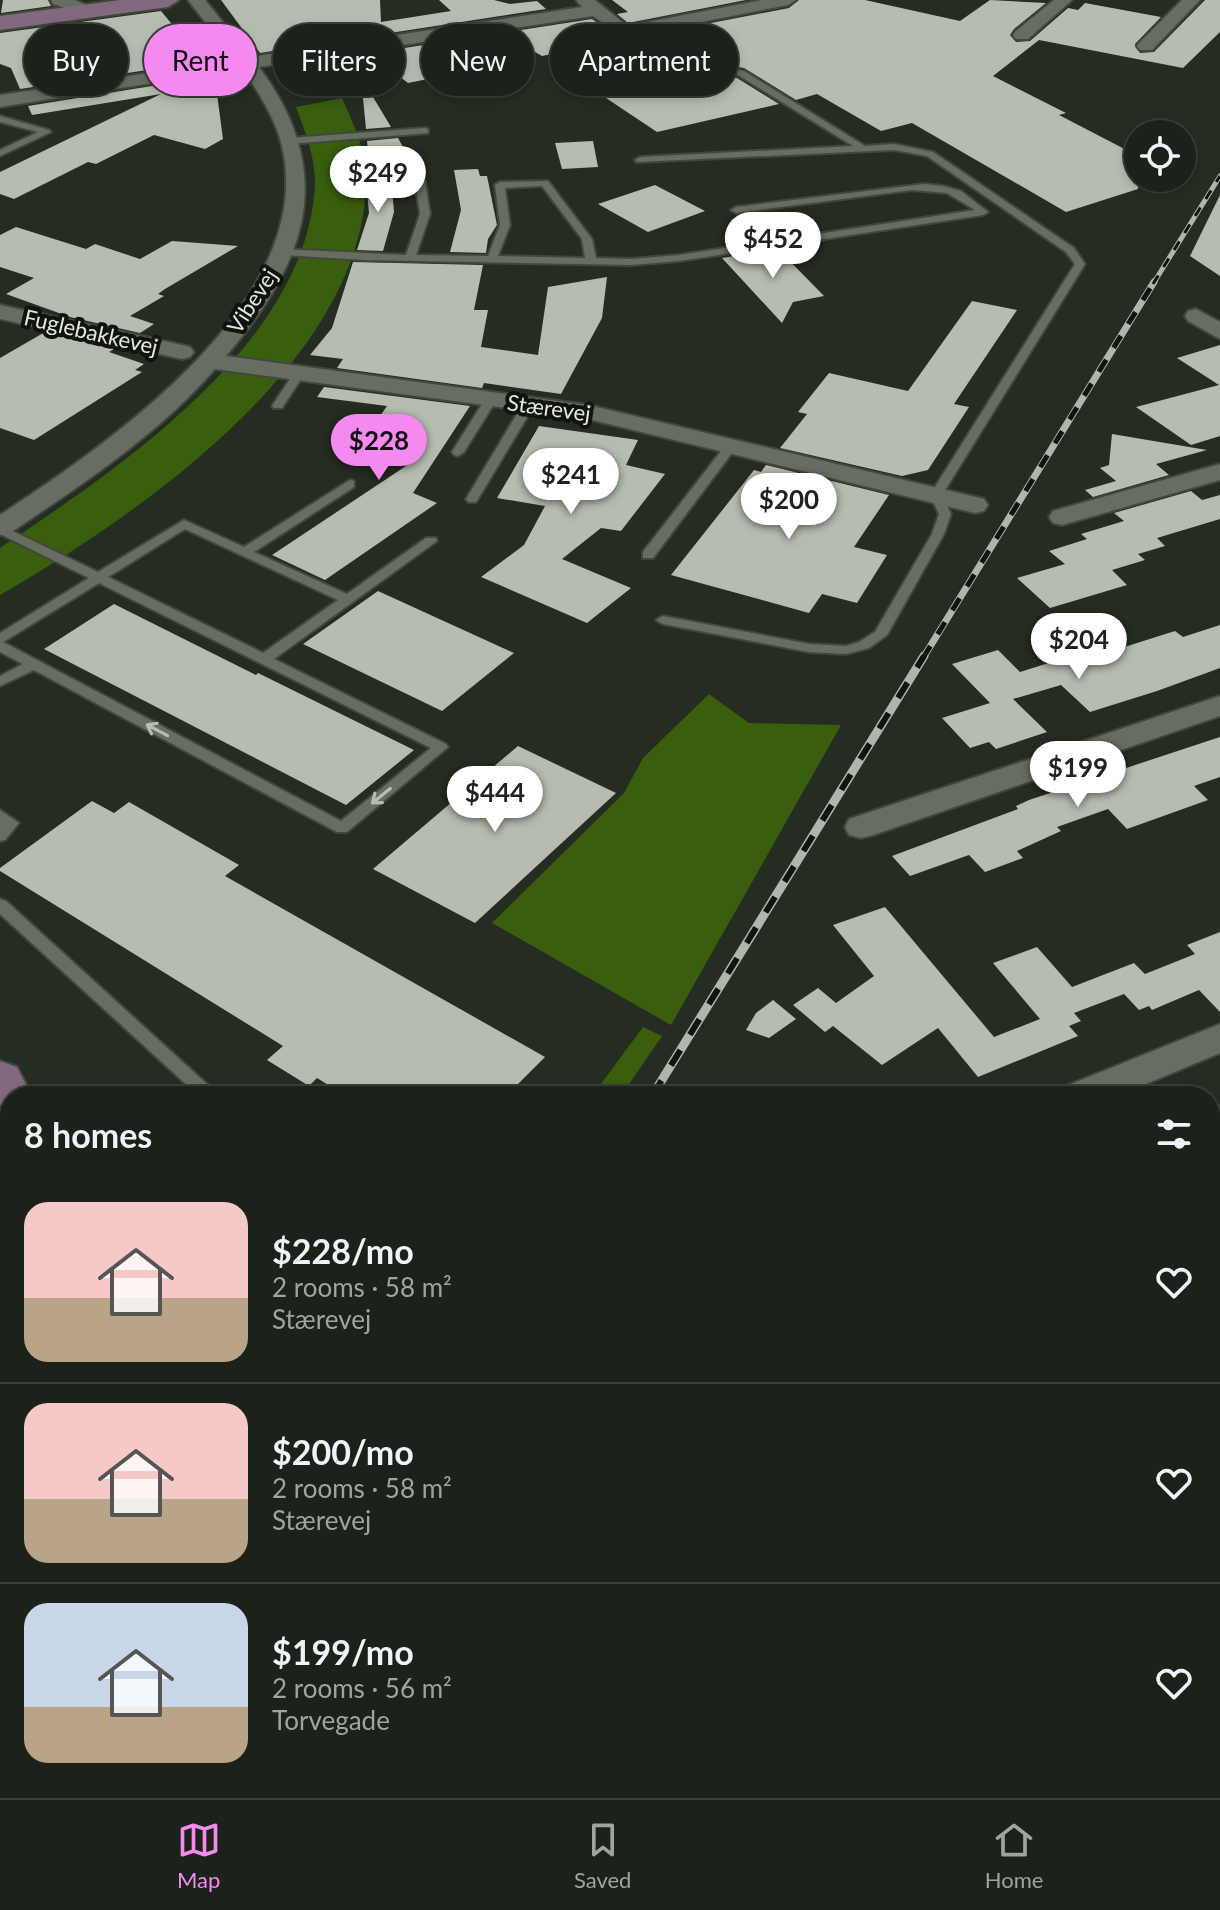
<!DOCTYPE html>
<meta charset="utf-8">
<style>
body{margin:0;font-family:Lato,sans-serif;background:#252922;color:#f1f3f6;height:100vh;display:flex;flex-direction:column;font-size:30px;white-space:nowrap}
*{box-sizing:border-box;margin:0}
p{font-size:26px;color:#a0a3a2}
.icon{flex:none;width:44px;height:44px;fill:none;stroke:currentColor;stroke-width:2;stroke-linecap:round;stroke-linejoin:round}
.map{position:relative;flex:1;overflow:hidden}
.side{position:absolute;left:0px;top:1086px;width:1220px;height:712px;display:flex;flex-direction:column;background:#1c2119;border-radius:32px 32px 0 0;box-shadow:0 4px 12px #0003,0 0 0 2px #3a3e38}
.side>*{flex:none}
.guide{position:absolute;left:24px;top:24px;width:800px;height:72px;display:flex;gap:16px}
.tools{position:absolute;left:1124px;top:120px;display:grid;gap:16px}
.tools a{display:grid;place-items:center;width:72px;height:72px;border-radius:50%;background:#1c2119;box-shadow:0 4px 12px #0003,0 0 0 2px #3a3e38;font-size:40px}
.price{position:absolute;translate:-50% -68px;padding:0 18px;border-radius:28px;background:#fff;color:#222;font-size:26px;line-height:52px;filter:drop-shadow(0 2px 4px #0008)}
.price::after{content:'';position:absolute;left:50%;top:48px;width:24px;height:18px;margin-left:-12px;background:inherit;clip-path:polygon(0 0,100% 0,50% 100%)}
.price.current{background:#f489ef;color:#111}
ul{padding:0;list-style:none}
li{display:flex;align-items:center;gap:24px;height:200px;padding:0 24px}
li+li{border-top:2px solid #3a3e38}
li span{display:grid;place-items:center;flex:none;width:224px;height:160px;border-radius:24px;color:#555}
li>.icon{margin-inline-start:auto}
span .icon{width:96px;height:96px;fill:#fffc;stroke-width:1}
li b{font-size:34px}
h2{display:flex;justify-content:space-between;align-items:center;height:96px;padding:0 24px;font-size:34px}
.tag{padding:0 28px;border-radius:36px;background:#1c2119;box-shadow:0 4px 12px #0003,0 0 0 2px #3a3e38;font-size:28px;line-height:72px}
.tag.current{background:#f489ef;color:#111}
.tabs{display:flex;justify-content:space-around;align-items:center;height:112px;border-top:2px solid #3a3e38;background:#1c2119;font-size:22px;color:#a0a3a2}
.tabs a{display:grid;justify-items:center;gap:4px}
.tabs .current{color:#f489ef}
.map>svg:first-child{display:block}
.green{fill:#385e0e}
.building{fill:#b5bdb0}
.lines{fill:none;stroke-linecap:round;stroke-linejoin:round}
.lane-casing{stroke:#41473d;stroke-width:4}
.street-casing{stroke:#41473d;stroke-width:4}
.secondary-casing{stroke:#41473d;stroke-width:4}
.lane{fill:#666d61;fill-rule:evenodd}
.street{fill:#666d61;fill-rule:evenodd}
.secondary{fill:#83697e;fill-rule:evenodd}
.rail-far3-casing{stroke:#b0b5ad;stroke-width:5}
.rail-far2-casing{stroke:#b0b5ad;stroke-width:7}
.rail-far1-casing{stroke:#b0b5ad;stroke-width:9}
.rail-casing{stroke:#b0b5ad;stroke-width:11}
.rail-far3{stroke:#10130e;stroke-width:3;stroke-dasharray:10;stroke-linecap:butt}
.rail-far2{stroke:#10130e;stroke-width:5;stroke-dasharray:14;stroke-linecap:butt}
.rail-far1{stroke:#10130e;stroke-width:6;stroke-dasharray:18;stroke-linecap:butt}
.rail{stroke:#10130e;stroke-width:8;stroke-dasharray:24;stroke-linecap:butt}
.oneway{stroke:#b7bcb4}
.labels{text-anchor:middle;stroke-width:8;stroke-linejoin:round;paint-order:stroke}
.far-street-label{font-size:22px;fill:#e3e7e0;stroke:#10130e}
</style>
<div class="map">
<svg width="1220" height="1798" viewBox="0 0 1220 1798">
<rect width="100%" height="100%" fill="#252c21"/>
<g class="green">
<path d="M342 98C353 123 366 150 366 179 366 359 140 514 0 595V548C119 468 309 342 315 183 315 156 305 131 296 107Z"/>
<polygon points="709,694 749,723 841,725 671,1025 492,923 624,793 643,758"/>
<polygon points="643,1027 662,1036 621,1096 592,1096"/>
<polygon points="0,1206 10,1240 10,1788 46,1788 46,1798 0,1798"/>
<polygon points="307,1788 561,1788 557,1798 301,1798"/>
</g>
<g class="building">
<polygon points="3,0 48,0 51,6 1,13"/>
<polygon points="221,0 380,0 381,22 451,11 439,0 494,0 510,4 537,1 546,9 260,53"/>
<polygon points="612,0 746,0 628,23 617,14 628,12"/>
<polygon points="799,0 865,0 960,21 990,0 1046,3 1014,29 1010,35 1016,42 1030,41 1068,8 1078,10 1085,3 1161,17 1135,44 1140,53 1154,52 1205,0 1220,0 1220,32 1183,68 1039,40 993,76 1066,113 1059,115 1138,156 1138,189 1066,212 912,123 881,131 817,94 796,100 744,68 667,55 647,44 660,38 659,33 789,8"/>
<polygon points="161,11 186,41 191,40 208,61 20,89 11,68 0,64 0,33"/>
<polygon points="592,19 621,40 542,56 535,52 476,61 483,68 408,83 381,62 325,70 330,75 286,83 274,68"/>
<polygon points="633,51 660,65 737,78 779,104 657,132 576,78"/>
<polygon points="220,75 233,91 217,94 223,139 205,149 154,135 96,164 88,162 14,199 0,194 0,172 161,94 32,115 28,106"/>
<polygon points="361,77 391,127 366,129"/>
<polygon points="398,138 409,158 369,160 367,141"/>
<polygon points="593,141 598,167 562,169 555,143"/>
<polygon points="478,169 480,176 487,176 497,225 488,239 486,253 450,252 461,210 454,170"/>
<polygon points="391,177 394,212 383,251 357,250 369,213 366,179"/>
<polygon points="655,185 705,211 648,232 598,204"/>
<polygon points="1220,195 1220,276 1190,256"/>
<polygon points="16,227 86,249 95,244 140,259 172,241 238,246 165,289 158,294 164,296 130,316 154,324 140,333 70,317 6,294 34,278 0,267 0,235"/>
<polygon points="778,249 824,296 793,302 782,323 722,258"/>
<polygon points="353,262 483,265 474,310 488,310 481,347 538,355 548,287 607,277 602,318 561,394 484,383 482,388 337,368 343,359 310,355 332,328"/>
<polygon points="972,301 1017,310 954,404 969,407 928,470 902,476 780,448 807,414 798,412 829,373 908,391"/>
<polygon points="45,332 116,348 109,352 144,364 135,370 142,372 34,440 0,428 0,358"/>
<polygon points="1220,345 1220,436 1191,445 1136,407 1219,385 1177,358"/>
<polygon points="324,387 470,406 413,493 437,503 325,580 272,555 412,462 354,454 387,406 317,397"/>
<polygon points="539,426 638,440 626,465 665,474 621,531 601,528 562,559 631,588 587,623 481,577 524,545 545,506 497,498"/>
<polygon points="1112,434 1207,450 1156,464 1169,475 1093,497 1085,490 1116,481 1100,468 1109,465"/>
<polygon points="766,465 889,495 854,547 887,555 857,603 822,594 809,613 671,575 754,470 761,472"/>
<polygon points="1191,491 1202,500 1220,495 1220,519 1157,538 1165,546 1138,554 1145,560 1112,570 1127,585 1050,608 1017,578 1065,564 1049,551 1087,539 1081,534 1124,521 1114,513"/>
<polygon points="378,591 514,653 442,711 303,644"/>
<polygon points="114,604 256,675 258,673 414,750 346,805 44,649"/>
<polygon points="1220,625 1220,668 1157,691 1090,712 1061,685 1013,699 1047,732 996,749 989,742 970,748 942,718 990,703 952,664 998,650 1020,672 1077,654 1068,645 1102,635 1118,649 1175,631 1183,637"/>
<polygon points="1220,737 1220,777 1194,786 1208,800 1127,829 1108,809 1057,827 1061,831 1017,851 1023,858 985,872 969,855 910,876 892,856 1018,809 1016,806 1029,800"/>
<polygon points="518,746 616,793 475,923 373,869"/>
<polygon points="92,801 114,813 129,802 239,865 225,876 545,1057 506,1096 346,1096 317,1078 309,1086 267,1060 283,1046 0,871 0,868"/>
<polygon points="885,907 994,1037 1040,1019 993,963 1037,947 1072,987 1134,963 1145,974 1195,954 1187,945 1220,932 1220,1012 1199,990 1152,1010 1149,1006 1139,1010 1124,994 1074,1013 1081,1021 1069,1026 1078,1036 978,1077 938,1028 882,1065 833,1026 825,1032 793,1005 818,988 836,1003 874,976 833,925"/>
<polygon points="773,1000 796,1019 769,1038 746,1030 756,1013"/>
</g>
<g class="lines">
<defs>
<g id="lane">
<polygon points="624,30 634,41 666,58 744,71 865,146 894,144 933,152 1074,248 1085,264 942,495 951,514 944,534 887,635 869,648 846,654 809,652 663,624 656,620 663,616 809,644 846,646 859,642 875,632 932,534 939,514 930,495 1075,264 1066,252 927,156 894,150 637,162 635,160 640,157 853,146 738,75 661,62 628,45 620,32"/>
<polygon points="0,116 49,130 51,132 0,156 0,150 38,132 0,122"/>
<polygon points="425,128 428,129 428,133 289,144 284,141 289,138"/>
<path d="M420 178 425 181 430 214 416 255 488 256 500 225 495 185 500 182 548 181 592 239 596 258 631 259 679 255 975 210 947 193 912 190 736 213 731 210 736 207 924 184 943 186 961 191 988 212 983 215 679 261 631 265 364 260 283 255 278 252 283 249 406 255 420 214 415 181ZM542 186 582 239 585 258 498 256 510 225 505 188Z"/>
<polygon points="295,371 305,373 282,408 274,408 272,406"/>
<polygon points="491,396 497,399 464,452 458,456 454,455 452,452 485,399"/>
<polygon points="529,401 535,404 478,499 476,502 468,502 466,499 523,404"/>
<polygon points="732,441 738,445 653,558 643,558 643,552 728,442"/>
<path d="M350 480 354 481V487L254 552 347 594 426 538H436L437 541 274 659 446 744 448 747 347 832H337L34 670 0 686V676L23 664 0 652V633L89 578 0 534V525L98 572 184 520 244 547ZM185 529 338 600 263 653 108 577ZM99 583 431 748 341 821 3 642Z"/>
<polygon points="0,810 19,823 5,840 0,841"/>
<polygon points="0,899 6,901 220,1096 199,1096 0,914"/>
</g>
<g id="street">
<polygon points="51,0 75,0 100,11 91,16 53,4"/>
<path d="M188 0H205L251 57 582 7 576 0H595L627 26 762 0H796L788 5 624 37 593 16 259 67C338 174 307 261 226 356L588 405 984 499 988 505 984 511 975 513 588 419 215 369C158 435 81 485 10 533L0 535V515C107 445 309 306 284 156 279 124 261 95 242 69L0 107V95L235 60Z"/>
<polygon points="1054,0 1072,0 1028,39 1016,39 1013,35 1016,31"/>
<polygon points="1182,0 1200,0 1152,50 1140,50 1137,46 1140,42"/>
<polygon points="0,305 182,345 190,347 194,352 190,357 182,359 0,319"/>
<polygon points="1196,309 1220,322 1220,339 1188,321 1185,316 1188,311"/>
<polygon points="1220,464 1220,480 1062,525 1053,523 1049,517 1053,511"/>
<polygon points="1220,696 1220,716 873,835 861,838 849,835 845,827 849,819"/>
<polygon points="1220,1024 1220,1053 1117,1096 1060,1096 1066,1086"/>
<polygon points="1220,1666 1220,1716 1210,1721 1210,1671"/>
<polygon points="967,1788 1034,1788 1030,1798 962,1798"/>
</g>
<g id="secondary">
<polygon points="120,0 179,0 168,7 0,30 0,16"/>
<polygon points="0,1061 17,1067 32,1096 10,1096 10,1119 0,1116"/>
<rect x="65" y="1788" width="66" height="10"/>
</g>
</defs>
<use href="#lane" class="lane-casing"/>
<use href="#street" class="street-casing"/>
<use href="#secondary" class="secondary-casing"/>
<use href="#lane" class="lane"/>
<use href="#street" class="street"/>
<use href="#secondary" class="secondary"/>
<defs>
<polyline id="rail-far3" points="1153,284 1220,176"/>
<polyline id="rail-far2" points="923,658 1154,282"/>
<polyline id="rail-far1" points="652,1096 924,656"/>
<polyline id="rail" points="219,1798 225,1788"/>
</defs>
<use href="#rail-far3" class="rail-far3-casing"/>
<use href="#rail-far2" class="rail-far2-casing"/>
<use href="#rail-far1" class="rail-far1-casing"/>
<use href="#rail" class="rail-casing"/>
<use href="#rail-far3" class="rail-far3"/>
<use href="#rail-far2" class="rail-far2"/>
<use href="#rail-far1" class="rail-far1"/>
<use href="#rail" class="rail"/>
</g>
<defs><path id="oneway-shaft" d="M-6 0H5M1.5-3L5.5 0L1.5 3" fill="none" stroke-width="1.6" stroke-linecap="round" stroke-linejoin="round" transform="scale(2)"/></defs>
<g class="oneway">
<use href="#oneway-shaft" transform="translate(157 730) rotate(-152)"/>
<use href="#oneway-shaft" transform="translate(381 796) rotate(141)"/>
</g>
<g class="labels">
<g class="far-street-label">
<text transform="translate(252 301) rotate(-57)" y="8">Vibevej</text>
<text transform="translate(91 332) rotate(13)" y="8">Fuglebakkevej</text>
<text transform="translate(549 408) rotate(8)" y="8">Stærevej</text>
</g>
</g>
</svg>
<div class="tools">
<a><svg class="icon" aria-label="locate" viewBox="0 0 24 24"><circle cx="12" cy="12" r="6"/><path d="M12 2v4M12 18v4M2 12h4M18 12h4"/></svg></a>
</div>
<b class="price" style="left:378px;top:214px">$249</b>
<b class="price" style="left:773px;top:280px">$452</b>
<b class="price current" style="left:379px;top:482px">$228</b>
<b class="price" style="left:571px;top:516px">$241</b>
<b class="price" style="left:789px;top:541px">$200</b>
<b class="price" style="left:1079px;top:681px">$204</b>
<b class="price" style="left:1078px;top:809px">$199</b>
<b class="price" style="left:495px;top:834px">$444</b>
<div class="guide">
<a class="tag">Buy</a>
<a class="tag current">Rent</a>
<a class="tag">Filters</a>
<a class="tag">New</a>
<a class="tag">Apartment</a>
</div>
<section class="side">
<h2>8 homes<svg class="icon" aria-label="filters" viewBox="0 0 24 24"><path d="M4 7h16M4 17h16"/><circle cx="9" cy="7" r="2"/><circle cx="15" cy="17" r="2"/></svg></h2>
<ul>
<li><span style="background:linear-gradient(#f6c9c9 60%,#b9a48a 0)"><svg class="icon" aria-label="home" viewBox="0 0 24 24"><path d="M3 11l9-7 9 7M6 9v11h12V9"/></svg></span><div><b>$228/mo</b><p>2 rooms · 58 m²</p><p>Stærevej</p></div><svg class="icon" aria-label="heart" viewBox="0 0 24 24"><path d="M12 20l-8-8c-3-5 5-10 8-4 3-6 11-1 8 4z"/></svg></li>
<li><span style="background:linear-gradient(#f6c9c9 60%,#b9a48a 0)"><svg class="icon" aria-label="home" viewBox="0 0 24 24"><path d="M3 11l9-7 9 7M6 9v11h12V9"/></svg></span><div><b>$200/mo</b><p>2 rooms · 58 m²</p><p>Stærevej</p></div><svg class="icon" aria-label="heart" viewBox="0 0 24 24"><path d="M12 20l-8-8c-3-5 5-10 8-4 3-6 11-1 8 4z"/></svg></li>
<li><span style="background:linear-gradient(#c9d6e8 65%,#b9a48a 0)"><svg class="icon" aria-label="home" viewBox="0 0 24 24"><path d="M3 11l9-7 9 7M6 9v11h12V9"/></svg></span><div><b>$199/mo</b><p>2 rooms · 56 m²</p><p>Torvegade</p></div><svg class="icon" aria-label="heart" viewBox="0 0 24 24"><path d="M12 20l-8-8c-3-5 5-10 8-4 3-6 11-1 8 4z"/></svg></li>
</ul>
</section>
</div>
<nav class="tabs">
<a class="current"><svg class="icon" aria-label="map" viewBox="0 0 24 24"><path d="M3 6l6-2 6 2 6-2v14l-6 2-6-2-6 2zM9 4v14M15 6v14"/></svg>Map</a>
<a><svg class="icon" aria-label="saved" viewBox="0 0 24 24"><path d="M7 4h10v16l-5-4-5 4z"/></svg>Saved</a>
<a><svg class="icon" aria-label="home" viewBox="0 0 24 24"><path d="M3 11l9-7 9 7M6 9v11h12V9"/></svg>Home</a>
</nav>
